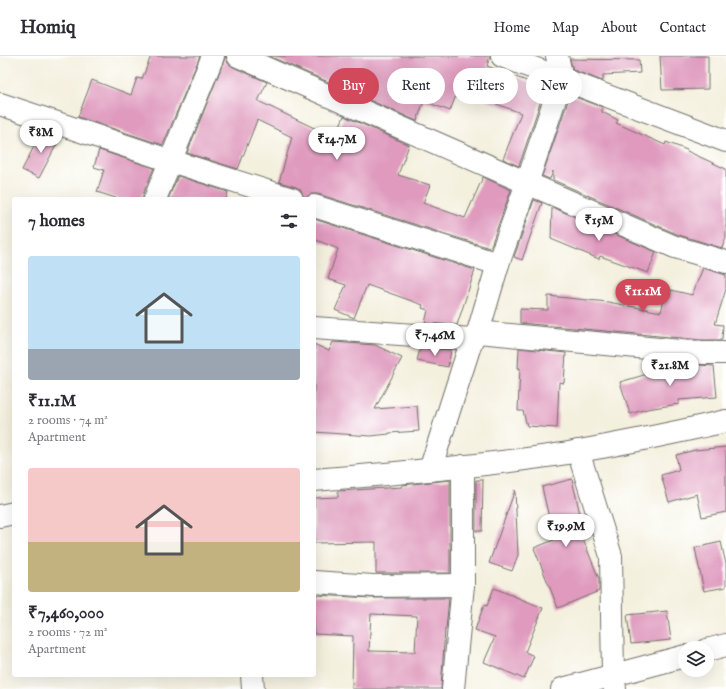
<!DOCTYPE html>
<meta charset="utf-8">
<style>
body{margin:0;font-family:"IM FELL English",serif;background:#f7f7f7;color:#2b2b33;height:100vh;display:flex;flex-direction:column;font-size:15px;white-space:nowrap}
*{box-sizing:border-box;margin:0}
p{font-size:13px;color:#7c7c81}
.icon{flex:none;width:22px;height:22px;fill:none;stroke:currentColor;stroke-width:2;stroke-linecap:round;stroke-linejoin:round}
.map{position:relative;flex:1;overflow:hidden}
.details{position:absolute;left:12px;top:141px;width:304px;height:480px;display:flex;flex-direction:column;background:#fff;border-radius:4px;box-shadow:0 4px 16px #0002}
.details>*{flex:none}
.banner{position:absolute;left:328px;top:12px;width:338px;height:36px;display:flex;gap:8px}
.controls{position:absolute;left:678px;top:585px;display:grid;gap:8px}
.controls a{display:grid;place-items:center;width:36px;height:36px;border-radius:50%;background:#fff;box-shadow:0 4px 16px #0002;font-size:20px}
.price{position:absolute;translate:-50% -34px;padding:0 9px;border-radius:14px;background:#fff;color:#222;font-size:13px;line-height:26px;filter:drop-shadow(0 1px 2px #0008)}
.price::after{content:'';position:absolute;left:50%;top:24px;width:12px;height:9px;margin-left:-6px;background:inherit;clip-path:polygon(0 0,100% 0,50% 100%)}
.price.selected{background:#d1495b;color:#fff}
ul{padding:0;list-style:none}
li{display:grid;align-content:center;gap:8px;height:212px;padding:0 16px}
li span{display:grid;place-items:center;height:124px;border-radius:4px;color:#555}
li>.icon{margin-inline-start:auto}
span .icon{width:72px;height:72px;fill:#fffc;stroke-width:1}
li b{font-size:17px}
h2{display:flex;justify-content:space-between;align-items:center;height:48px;padding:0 16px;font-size:17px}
.tag{padding:0 14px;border-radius:18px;background:#fff;box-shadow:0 4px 16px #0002;font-size:14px;line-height:36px}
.tag.selected{background:#d1495b;color:#fff}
header{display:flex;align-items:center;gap:24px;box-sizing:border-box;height:56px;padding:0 20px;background:#fff;border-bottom:1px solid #e1e1e2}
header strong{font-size:19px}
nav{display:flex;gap:22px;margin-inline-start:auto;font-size:14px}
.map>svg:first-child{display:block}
.building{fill:#df9abd;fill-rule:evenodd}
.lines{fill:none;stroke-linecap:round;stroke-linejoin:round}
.minor-casing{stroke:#71706a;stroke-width:24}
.tertiary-casing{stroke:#71706a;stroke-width:24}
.minor{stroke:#fff;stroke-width:22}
.tertiary{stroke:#fff;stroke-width:22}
</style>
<header>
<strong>Homiq</strong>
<nav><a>Home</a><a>Map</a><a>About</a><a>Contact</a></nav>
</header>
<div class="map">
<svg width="726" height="633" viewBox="0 0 726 633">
<rect width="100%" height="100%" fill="#fff"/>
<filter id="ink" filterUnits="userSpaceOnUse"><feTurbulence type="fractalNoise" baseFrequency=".025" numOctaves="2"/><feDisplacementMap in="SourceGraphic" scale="8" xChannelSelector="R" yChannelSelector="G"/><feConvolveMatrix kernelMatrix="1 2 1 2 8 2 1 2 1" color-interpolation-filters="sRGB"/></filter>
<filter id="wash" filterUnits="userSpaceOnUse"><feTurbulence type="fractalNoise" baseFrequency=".012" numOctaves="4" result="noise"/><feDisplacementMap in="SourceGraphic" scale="16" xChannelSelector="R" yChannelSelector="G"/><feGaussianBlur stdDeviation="0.9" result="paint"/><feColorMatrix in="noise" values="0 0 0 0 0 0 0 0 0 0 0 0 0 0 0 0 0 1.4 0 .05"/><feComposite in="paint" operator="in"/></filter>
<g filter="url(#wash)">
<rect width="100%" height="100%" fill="#f4f0de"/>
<g id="blocks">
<g class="building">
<polygon points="151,0 200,0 163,89 78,61 92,24 131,39 137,22 142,23"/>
<polygon points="226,0 228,7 233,11 267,26 258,45 335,82 344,60 409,89 398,119 430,129 423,147 465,162 483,121 511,134 490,192 318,138 311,138 304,143 301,134 296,131 279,126 292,81 257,64 238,113 187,97"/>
<polygon points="269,0 490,0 487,10 545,32 519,110 503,103 521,57 458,34 450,55 424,45 417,65"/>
<polygon points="660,0 708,0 708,33 662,34"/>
<polygon points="570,3 639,4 640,17 603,19 603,25 573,14"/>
<polygon points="570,39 602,51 602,56 618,64 616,67 665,89 666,86 687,94 687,95 726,113 726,181 722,192 679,179 553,124 553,115 550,123 542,120"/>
<polygon points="42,75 60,82 39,122 22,114"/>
<polygon points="99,94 154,112 143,138 143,143 119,143 97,136 104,114 94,111"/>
<polygon points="178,120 228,136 226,143 168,143"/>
<polygon points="534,144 542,147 522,204 514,201"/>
<polygon points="552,151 656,196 648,217 600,200 599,203 551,183"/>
<polygon points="314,163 475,214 457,269 425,267 428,254 422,252 423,249 367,229 354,262 335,254 346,229 328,223 338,193 314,183"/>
<polygon points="703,212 726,219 726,233 715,268 723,269 722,284 702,284 520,267 520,253 548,254 548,240 608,246 661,256 665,239 670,239 671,234 692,239"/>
<polygon points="333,286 375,289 402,302 375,353 417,350 419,375 389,377 389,378 371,380 314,376 314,288 329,295"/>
<polygon points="420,292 451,294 448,311 417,305"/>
<polygon points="519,292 566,297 564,327 559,326 557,372 527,370 523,355 518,355 520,312 518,312"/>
<polygon points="682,308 714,310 717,341 679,344 679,348 647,353 630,358 620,326"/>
<polygon points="726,391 726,456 702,461 697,438 669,446 661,419 679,414 676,399 695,394"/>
<polygon points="572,423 582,467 577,468 599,523 599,535 558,552 534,492 554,484 542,431"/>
<polygon points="450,424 450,517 376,517 376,486 314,487 314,442 338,441 338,435 402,431 402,429"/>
<polygon points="476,424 483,424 482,475 476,475"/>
<polygon points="515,434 518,499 512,515 489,507"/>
<polygon points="721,486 726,508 726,531 704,535 695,492"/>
<polygon points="494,532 543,552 525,596 534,600 524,623 484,606 495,581 475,574 484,549 487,550"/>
<path d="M314 539 373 542H449L446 573H445L441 633H352L353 580 314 578ZM371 558 417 560 415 596 369 595Z"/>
<polygon points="667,555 671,584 631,588 627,559"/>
</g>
</g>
</g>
<g filter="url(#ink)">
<use href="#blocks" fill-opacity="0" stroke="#71706a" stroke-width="1"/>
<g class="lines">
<defs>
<g id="minor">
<polyline points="238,0 527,127 675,191 726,206"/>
<polyline points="502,0 726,85"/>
<polyline points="0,48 171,105 292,143"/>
<polyline points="155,143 213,0"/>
<polyline points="314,150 498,208"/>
<polyline points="314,272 472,283"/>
<polyline points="478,276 701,297 726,297"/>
<polyline points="578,395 611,500 613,618 615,633"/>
<polyline points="430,414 472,283 478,276 498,208 527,127 562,22 557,0"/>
<polyline points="314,526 373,530 463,529"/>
<polyline points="707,594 726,589"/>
<polyline points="252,619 253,633"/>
<polyline points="453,633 463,529 463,410"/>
<polyline points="562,633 685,600"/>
</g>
<g id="tertiary">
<path d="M314 424C399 417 484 410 568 397 621 388 674 377 726 365"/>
<polyline points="0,460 14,457"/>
</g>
</defs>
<use href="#minor" class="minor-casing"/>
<use href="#tertiary" class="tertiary-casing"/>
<use href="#minor" class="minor"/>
<use href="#tertiary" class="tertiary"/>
</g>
</g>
</svg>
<div class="controls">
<a><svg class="icon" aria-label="layers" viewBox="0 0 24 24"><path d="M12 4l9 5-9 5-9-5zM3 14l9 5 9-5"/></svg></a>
</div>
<b class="price" style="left:41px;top:98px">₹8M</b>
<b class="price" style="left:337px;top:105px">₹14.7M</b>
<b class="price" style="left:599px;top:186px">₹15M</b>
<b class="price selected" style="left:643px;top:257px">₹11.1M</b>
<b class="price" style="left:435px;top:301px">₹7.46M</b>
<b class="price" style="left:670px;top:331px">₹21.8M</b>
<b class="price" style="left:566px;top:492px">₹19.9M</b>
<div class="banner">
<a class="tag selected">Buy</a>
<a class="tag">Rent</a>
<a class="tag">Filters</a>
<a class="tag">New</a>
</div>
<section class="details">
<h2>7 homes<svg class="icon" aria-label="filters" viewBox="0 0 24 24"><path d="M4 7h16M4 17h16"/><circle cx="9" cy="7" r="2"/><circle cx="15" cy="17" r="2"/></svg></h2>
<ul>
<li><span style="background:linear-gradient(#bfe0f5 75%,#9aa5b1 0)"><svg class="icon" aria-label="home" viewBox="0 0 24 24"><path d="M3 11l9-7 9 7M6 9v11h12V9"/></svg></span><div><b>₹11.1M</b><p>2 rooms · 74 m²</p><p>Apartment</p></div></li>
<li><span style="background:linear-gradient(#f6c9c9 60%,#c2b280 0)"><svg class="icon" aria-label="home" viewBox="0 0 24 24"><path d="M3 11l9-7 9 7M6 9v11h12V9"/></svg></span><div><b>₹7,460,000</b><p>2 rooms · 72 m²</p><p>Apartment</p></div></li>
</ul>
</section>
</div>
